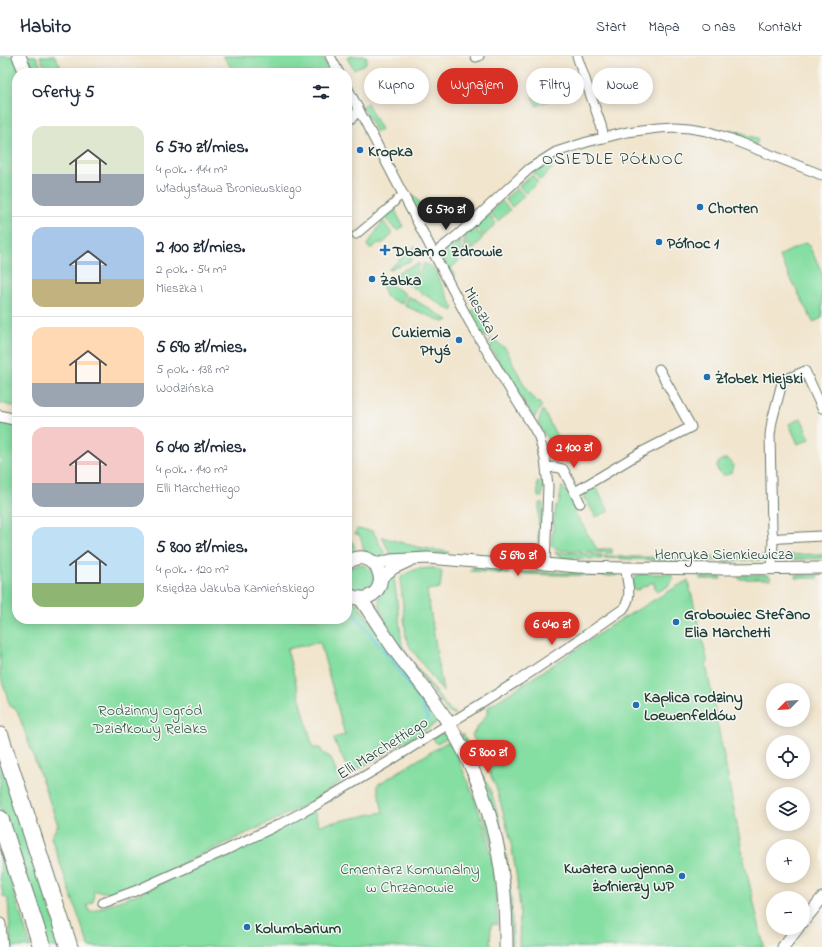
<!DOCTYPE html>
<html lang="pl">
<meta charset="utf-8">
<style>
body{margin:0;font-family:"Indie Flower",sans-serif;background:#f2f2f3;color:#1f2937;height:100vh;display:flex;flex-direction:column;font-size:15px;white-space:nowrap}
*{box-sizing:border-box;margin:0}
p{font-size:13px;color:#747a83}
.icon{flex:none;width:22px;height:22px;fill:none;stroke:currentColor;stroke-width:2;stroke-linecap:round;stroke-linejoin:round}
.map{position:relative;flex:1;overflow:hidden}
.sheet{position:absolute;left:12px;top:12px;width:340px;height:556px;display:flex;flex-direction:column;background:#fff;border-radius:16px;box-shadow:0 2px 10px #0003}
.sheet>*{flex:none}
.top-card{position:absolute;left:364px;top:12px;width:380px;height:36px;display:flex;gap:8px}
.needle{width:26px;rotate:246deg}
.controls{position:absolute;left:766px;top:627px;display:grid;gap:8px}
.controls a{display:grid;place-items:center;width:44px;height:44px;border-radius:50%;background:#fff;box-shadow:0 2px 10px #0003;font-size:20px}
.price{position:absolute;translate:-50% -34px;padding:0 9px;border-radius:14px;background:#d93025;color:#fff;font-size:13px;line-height:26px;filter:drop-shadow(0 1px 2px #0008)}
.price::after{content:'';position:absolute;left:50%;top:24px;width:12px;height:9px;margin-left:-6px;background:inherit;clip-path:polygon(0 0,100% 0,50% 100%)}
.price.current{background:#222;color:#fff}
ul{padding:0;list-style:none}
li{display:flex;align-items:center;gap:12px;height:100px;padding:0 20px}
li+li{border-top:1px solid #e0e1e3}
li span{display:grid;place-items:center;flex:none;width:112px;height:80px;border-radius:12px;color:#555}
li>.icon{margin-inline-start:auto}
span .icon{width:48px;height:48px;fill:#fffc;stroke-width:1}
li b{font-size:17px}
h2{display:flex;justify-content:space-between;align-items:center;height:48px;padding:0 20px;font-size:17px}
.pill{padding:0 14px;border-radius:18px;background:#fff;box-shadow:0 2px 10px #0003;font-size:14px;line-height:36px}
.pill.current{background:#d93025;color:#fff}
header{display:flex;align-items:center;gap:24px;box-sizing:border-box;height:56px;padding:0 20px;background:#fff;border-bottom:1px solid #e0e1e3}
header strong{font-size:19px}
nav{display:flex;gap:22px;margin-inline-start:auto;font-size:14px}
.map>svg:first-child{display:block}
.green{fill:#85dea2;stroke:#528e6b}
.lines{fill:none;stroke-linecap:round;stroke-linejoin:round}
.stream{stroke:#65c2e3;stroke-width:2.5}
.pedestrian-casing{stroke:#68786a;stroke-width:9}
.minor-casing{stroke:#68786a;stroke-width:11}
.tertiary-casing{stroke:#68786a;stroke-width:13}
.secondary-casing{stroke:#68786a;stroke-width:15}
.motorway-casing{stroke:#68786a;stroke-width:19}
.pedestrian{stroke:#fff;stroke-width:7}
.minor{stroke:#fff;stroke-width:9}
.tertiary{stroke:#fff;stroke-width:11}
.secondary{stroke:#fff;stroke-width:13}
.motorway{stroke:#fff;stroke-width:17}
.poi-dot{fill:#1f6fb2;stroke:#f6f6f2;stroke-width:1.5}
.labels{text-anchor:middle;stroke-width:3;stroke-linejoin:round;paint-order:stroke}
.poi-label{font-size:16px;font-weight:bold;fill:#1f3d34;stroke:#f6f6f2;text-anchor:start}
.street-label{font-size:16px;fill:#1f3d34;stroke:#f6f6f2}
.park-label{font-size:16px;fill:#335d4a;stroke:#f6f6f2}
.neighbourhood-label{font-size:17px;letter-spacing:1px;fill:#1f3d34;stroke:#f6f6f2}
</style>
<header>
<strong>Habito</strong>
<nav><a>Start</a><a>Mapa</a><a>O nas</a><a>Kontakt</a></nav>
</header>
<div class="map">
<svg width="822" height="891" viewBox="0 0 822 891">
<rect width="100%" height="100%" fill="#f6f6f2"/>
<filter id="ink" filterUnits="userSpaceOnUse"><feTurbulence type="fractalNoise" baseFrequency=".025" numOctaves="2"/><feDisplacementMap in="SourceGraphic" scale="8" xChannelSelector="R" yChannelSelector="G"/><feConvolveMatrix kernelMatrix="1 2 1 2 8 2 1 2 1" color-interpolation-filters="sRGB"/></filter>
<filter id="wash" filterUnits="userSpaceOnUse"><feTurbulence type="fractalNoise" baseFrequency=".012" numOctaves="4" result="noise"/><feDisplacementMap in="SourceGraphic" scale="16" xChannelSelector="R" yChannelSelector="G"/><feGaussianBlur stdDeviation="0.9" result="paint"/><feColorMatrix in="noise" values="0 0 0 0 0 0 0 0 0 0 0 0 0 0 0 0 0 1.4 0 .05"/><feComposite in="paint" operator="in"/></filter>
<g filter="url(#wash)">
<rect width="100%" height="100%" fill="#f1e5ce"/>
<g class="green">
<polygon points="0,0 13,0 21,17 17,17 17,351 0,347"/>
<polygon points="25,0 36,0 44,17 33,17"/>
<polygon points="40,0 55,0 64,17 47,17"/>
<polygon points="223,0 321,0 331,17 235,17"/>
<polygon points="350,0 366,0 367,2 366,7 354,14 347,2"/>
<polygon points="545,35 549,44 537,50 532,41"/>
<polygon points="367,47 381,74 376,76 362,50"/>
<polygon points="732,73 758,83 756,89 730,80"/>
<polygon points="549,108 553,112 540,124 533,117 541,111"/>
<polygon points="532,119 538,126 526,138 519,130"/>
<polygon points="517,132 524,140 512,151 505,143"/>
<polygon points="415,140 423,153 422,161 411,142"/>
<polygon points="502,145 510,154 498,165 490,157"/>
<path d="M393 150 403 170 398 174C391 171 385 164 385 156Z"/>
<polygon points="488,158 496,167 484,180 475,170"/>
<polygon points="383,165 391,176 392,179 383,187 378,187 370,193 367,189"/>
<polygon points="473,172 483,181 473,194 464,182"/>
<polygon points="461,184 458,206 451,212 455,220 452,221 441,200 442,197"/>
<polygon points="464,185 471,196 462,205"/>
<polygon points="807,186 822,216 822,262 813,266 779,200"/>
<polygon points="415,190 416,196 410,201 413,204 388,214"/>
<polygon points="419,207 419,209 410,230 394,219 398,216"/>
<polygon points="424,207 433,212 454,253 452,255 412,231"/>
<polygon points="384,225 406,238 401,248 385,240 383,231"/>
<polygon points="408,240 448,264 444,266 405,250 404,247"/>
<polygon points="475,253 491,280 489,281 484,280 481,276 470,256"/>
<polygon points="493,283 506,293 527,335 542,350 534,362 490,291 493,289 489,285"/>
<polygon points="543,354 562,390 558,394 554,394 538,367"/>
<polygon points="801,362 810,383 798,388 789,368"/>
<path d="M0 365 17 370V563H347V543L357 547 436 657 437 663 435 668 350 718 333 682 345 679 320 586 287 593 313 692H320L323 697 331 702 340 726 316 743 275 764 132 831 113 837 94 835 93 846 87 849 90 856 143 836 314 755 319 769 383 756 377 729 447 686C455 690 458 704 462 712 476 744 488 777 493 812 496 830 496 849 498 868L491 869 490 891H89L51 781 58 769 17 654 10 650 0 619Z"/>
<path d="M564 392 572 405 567 408C561 406 554 408 550 402L558 399Z"/>
<circle cx="725" cy="411" r="8"/>
<polygon points="537,425 543,427 542,441 538,441"/>
<polygon points="562,430 577,450 574,455 597,493 612,493 612,497 560,494 551,490 556,450 559,447"/>
<path d="M595 430 609 455 596 461 586 444H585C582 440 583 436 587 433L588 434Z"/>
<polygon points="539,447 543,447 542,489 538,489"/>
<path d="M357 473 373 475 386 500C375 504 374 497 365 497 361 489 364 485 358 478H355Z"/>
<path d="M347 481C353 486 356 489 353 497L347 501Z"/>
<polygon points="382,481 417,491 449,496 447,499 421,496 394,500 394,498 390,498"/>
<polygon points="555,496 602,499 602,503 563,502 557,499"/>
<polygon points="822,498 822,502 783,504 780,502 779,499"/>
<polygon points="767,499 764,504 688,505 688,502"/>
<polygon points="604,500 681,502 681,505 605,502"/>
<circle cx="360" cy="523" r="14"/>
<polygon points="474,511 509,514 509,518 470,515"/>
<polygon points="434,512 442,516 440,532 427,534 443,636 410,591 406,581 401,531 401,522 403,519 417,513"/>
<polygon points="516,516 610,517 617,519 611,520 516,518"/>
<path d="M640 518H671L673 523 667 531 657 536 653 526 637 534 634 533C631 526 633 521 640 518Z"/>
<polygon points="817,518 818,522 795,522 795,519"/>
<path d="M393 519 395 528 402 589 406 597 448 652 455 658H452L448 656 395 584C390 574 380 557 379 546 379 541 381 536 383 531 386 525 387 523 393 519Z"/>
<polygon points="700,519 720,519 721,523 700,523"/>
<polygon points="740,519 769,519 771,523 739,523"/>
<polygon points="688,524 708,607 706,608 743,800 764,891 519,891 520,852 516,817 510,782 496,731 472,679 488,657 488,651 573,596 610,570"/>
<polygon points="443,677 450,679 448,682 437,688 432,681"/>
<path d="M463 678C469 691 475 704 481 717 485 723 488 730 491 736 508 787 512 838 513 891H510V853L460 679Z"/>
<polygon points="0,698 62,891 46,891 0,750"/>
<polygon points="0,794 31,891 11,891 8,843 3,840 0,823"/>
</g>
<g class="lines">
<polyline class="stream" points="347,549 392,605 421,646 428,663"/>
</g>
</g>
<g filter="url(#ink)">
<g class="lines">
<defs>
<polyline id="pedestrian" points="356,179 394,147 397,143 403,139"/>
<g id="minor">
<polyline points="330,0 339,17"/>
<polyline points="475,0 476,1 479,0"/>
<polyline points="577,0 601,69 604,82"/>
<polyline points="347,31 469,265 512,337 534,372 539,381 545,403 548,430 545,508"/>
<polyline points="347,66 359,55"/>
<polyline points="434,198 459,178 529,113 556,96 587,86 627,76 658,72 675,71 690,72 707,75 728,82 822,119"/>
<polyline points="547,412 555,411 563,413 580,447"/>
<polyline points="575,436 640,397 691,371 659,313"/>
<polyline points="773,483 782,482 822,480"/>
<polyline points="772,513 773,483 772,474 770,379 772,365 782,327 789,322 805,315 822,352"/>
<path d="M103 847 135 835 224 795 278 769 316 749 388 706 519 624 570 590 623 553C634 539 626 527 626 512"/>
</g>
<g id="tertiary">
<polyline points="0,360 17,364"/>
<polyline points="374,507 380,507 391,504 428,502 499,508"/>
<polyline points="493,507 513,505 527,505 545,508 578,511 626,512 728,513 822,512"/>
<polyline points="380,523 394,512 409,505"/>
<polyline points="803,866 822,842"/>
<polyline points="0,868 2,891"/>
<polyline points="783,891 798,872"/>
</g>
<g id="secondary">
<polyline points="19,0 26,17"/>
<path d="M347 507C373 487 395 530 368 541 360 544 353 542 347 537"/>
<path d="M360 542C373 560 384 579 397 597 413 618 430 638 444 660 490 733 507 806 506 891"/>
</g>
<g id="motorway">
<polyline points="0,680 69,891"/>
<polyline points="0,763 42,891"/>
</g>
</defs>
<use href="#pedestrian" class="pedestrian-casing"/>
<use href="#minor" class="minor-casing"/>
<use href="#tertiary" class="tertiary-casing"/>
<use href="#secondary" class="secondary-casing"/>
<use href="#motorway" class="motorway-casing"/>
<use href="#pedestrian" class="pedestrian"/>
<use href="#minor" class="minor"/>
<use href="#tertiary" class="tertiary"/>
<use href="#secondary" class="secondary"/>
<use href="#motorway" class="motorway"/>
</g>
</g>
<g class="poi-dot">
<circle cx="360" cy="94" r="4"/>
<circle cx="700" cy="151" r="4"/>
<circle cx="659" cy="186" r="4"/>
<path d="M383 188h4v4h4v4h-4v4h-4v-4h-4v-4h4z"/>
<circle cx="372" cy="223" r="4"/>
<circle cx="459" cy="284" r="4"/>
<circle cx="707" cy="321" r="4"/>
<circle cx="676" cy="566" r="4"/>
<circle cx="636" cy="649" r="4"/>
<circle cx="682" cy="820" r="4"/>
<circle cx="247" cy="871" r="4"/>
</g>
<g class="labels">
<g class="poi-label">
<text x="368" y="100">Kropka</text>
<text x="708" y="157">Chorten</text>
<text x="667" y="192">Północ 1</text>
<text x="393" y="200">Dbam o Zdrowie</text>
<text x="380" y="229">Żabka</text>
<text x="451" y="281" text-anchor="end">Cukiernia<tspan x="451" dy="18">Ptyś</tspan></text>
<text x="715" y="327">Żłobek Miejski</text>
<text x="684" y="563">Grobowiec Stefano<tspan x="684" dy="18">Elia Marchetti</tspan></text>
<text x="644" y="646">Kaplica rodziny<tspan x="644" dy="18">Loewenfeldów</tspan></text>
<text x="674" y="817" text-anchor="end">Kwatera wojenna<tspan x="674" dy="18">żołnierzy WP</tspan></text>
<text x="255" y="877">Kolumbarium</text>
</g>
<g class="street-label">
<text transform="translate(483 257) rotate(61)" y="6">Mieszka I</text>
<text x="724" y="503">Henryka Sienkiewicza</text>
<text transform="translate(382 691) rotate(-32)" y="6">Elli Marchettiego</text>
</g>
<g class="park-label">
<text x="150" y="659">Rodzinny Ogród<tspan x="150" dy="18">Działkowy Relaks</tspan></text>
<text x="410" y="818">Cmentarz Komunalny<tspan x="410" dy="18">w Chrzanowie</tspan></text>
</g>
<g class="neighbourhood-label">
<text x="613" y="108">OSIEDLE PÓŁNOC</text>
</g>
</g>
</svg>
<div class="controls">
<a><svg class="needle" viewBox="-14 -14 28 28"><path d="M0-13l5 13h-10z" fill="#e53935"/><path d="M0 13l5-13h-10z" fill="#747a83"/></svg></a>
<a><svg class="icon" aria-label="locate" viewBox="0 0 24 24"><circle cx="12" cy="12" r="6"/><path d="M12 2v4M12 18v4M2 12h4M18 12h4"/></svg></a>
<a><svg class="icon" aria-label="layers" viewBox="0 0 24 24"><path d="M12 4l9 5-9 5-9-5zM3 14l9 5 9-5"/></svg></a>
<a>+</a>
<a>−</a>
</div>
<b class="price current" style="left:446px;top:175px">6 570 zł</b>
<b class="price" style="left:574px;top:413px">2 100 zł</b>
<b class="price" style="left:518px;top:521px">5 690 zł</b>
<b class="price" style="left:552px;top:590px">6 040 zł</b>
<b class="price" style="left:488px;top:718px">5 800 zł</b>
<div class="top-card">
<a class="pill">Kupno</a>
<a class="pill current">Wynajem</a>
<a class="pill">Filtry</a>
<a class="pill">Nowe</a>
</div>
<section class="sheet">
<h2>Oferty: 5<svg class="icon" aria-label="filters" viewBox="0 0 24 24"><path d="M4 7h16M4 17h16"/><circle cx="9" cy="7" r="2"/><circle cx="15" cy="17" r="2"/></svg></h2>
<ul>
<li><span style="background:linear-gradient(#dfe7d0 60%,#9aa5b1 0)"><svg class="icon" aria-label="home" viewBox="0 0 24 24"><path d="M3 11l9-7 9 7M6 9v11h12V9"/></svg></span><div><b>6 570 zł/mies.</b><p>4 pok. · 144 m²</p><p>Władysława Broniewskiego</p></div></li>
<li><span style="background:linear-gradient(#a9c7e8 65%,#c2b280 0)"><svg class="icon" aria-label="home" viewBox="0 0 24 24"><path d="M3 11l9-7 9 7M6 9v11h12V9"/></svg></span><div><b>2 100 zł/mies.</b><p>2 pok. · 54 m²</p><p>Mieszka I</p></div></li>
<li><span style="background:linear-gradient(#ffd9b3 70%,#9aa5b1 0)"><svg class="icon" aria-label="home" viewBox="0 0 24 24"><path d="M3 11l9-7 9 7M6 9v11h12V9"/></svg></span><div><b>5 690 zł/mies.</b><p>5 pok. · 138 m²</p><p>Wodzińska</p></div></li>
<li><span style="background:linear-gradient(#f6c9c9 70%,#9aa5b1 0)"><svg class="icon" aria-label="home" viewBox="0 0 24 24"><path d="M3 11l9-7 9 7M6 9v11h12V9"/></svg></span><div><b>6 040 zł/mies.</b><p>4 pok. · 140 m²</p><p>Elli Marchettiego</p></div></li>
<li><span style="background:linear-gradient(#bfe0f5 70%,#8fb573 0)"><svg class="icon" aria-label="home" viewBox="0 0 24 24"><path d="M3 11l9-7 9 7M6 9v11h12V9"/></svg></span><div><b>5 800 zł/mies.</b><p>4 pok. · 120 m²</p><p>Księdza Jakuba Kamieńskiego</p></div></li>
</ul>
</section>
</div>
